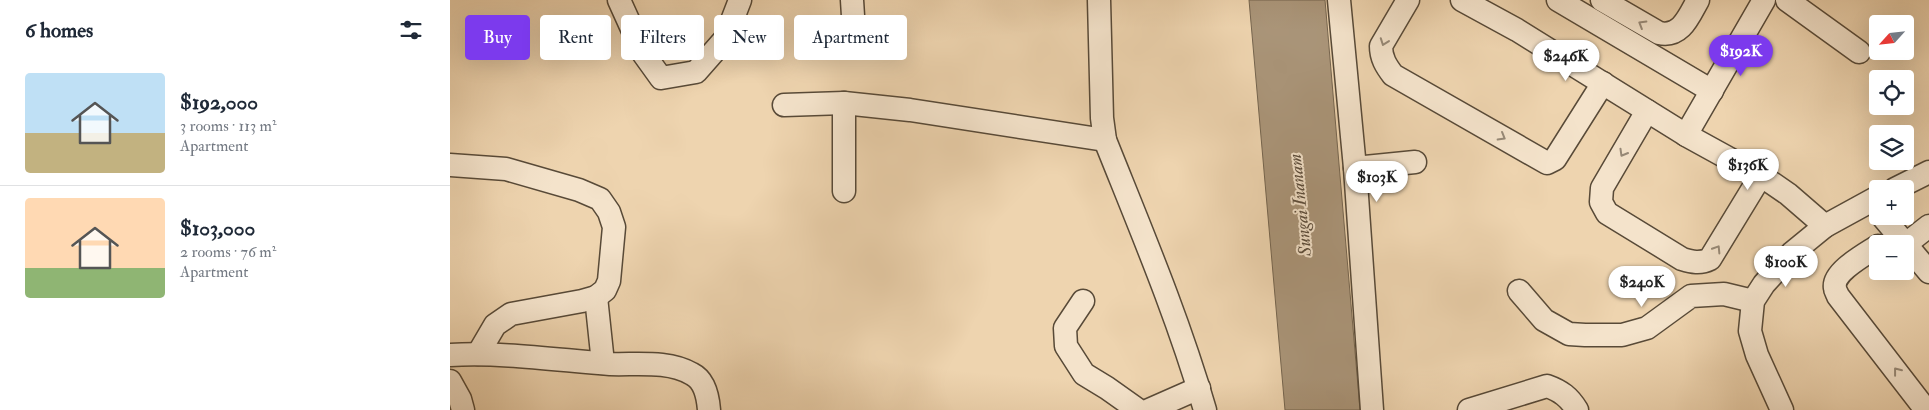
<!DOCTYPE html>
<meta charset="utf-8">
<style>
body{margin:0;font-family:"IM FELL Double Pica",serif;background:#f6f6f7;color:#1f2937;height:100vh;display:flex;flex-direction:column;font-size:19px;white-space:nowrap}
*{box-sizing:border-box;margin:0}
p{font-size:16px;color:#747a83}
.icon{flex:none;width:28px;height:28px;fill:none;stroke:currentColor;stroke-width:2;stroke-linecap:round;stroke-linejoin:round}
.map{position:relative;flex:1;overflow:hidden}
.drawer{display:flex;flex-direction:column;background:#fff;width:450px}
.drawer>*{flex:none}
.top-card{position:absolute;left:15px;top:15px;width:475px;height:45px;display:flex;gap:10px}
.needle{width:32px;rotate:243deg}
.fabs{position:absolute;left:1419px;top:15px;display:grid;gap:10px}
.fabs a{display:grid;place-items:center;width:45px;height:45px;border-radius:5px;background:#fff;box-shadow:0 5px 20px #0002;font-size:25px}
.price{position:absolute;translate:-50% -42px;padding:0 11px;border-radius:18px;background:#fff;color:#222;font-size:16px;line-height:32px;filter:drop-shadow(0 1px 2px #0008)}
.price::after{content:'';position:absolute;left:50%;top:30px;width:15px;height:11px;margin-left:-8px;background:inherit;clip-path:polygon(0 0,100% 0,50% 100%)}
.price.on{background:#7c3aed;color:#fff}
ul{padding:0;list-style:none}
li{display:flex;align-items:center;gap:15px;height:125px;padding:0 25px}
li+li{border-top:1px solid #e0e1e3}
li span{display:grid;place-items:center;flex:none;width:140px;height:100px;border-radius:5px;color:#555}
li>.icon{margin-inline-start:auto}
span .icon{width:60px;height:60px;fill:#fffc;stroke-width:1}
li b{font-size:21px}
h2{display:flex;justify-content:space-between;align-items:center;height:60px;padding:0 25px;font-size:21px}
.pill{padding:0 18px;border-radius:5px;background:#fff;box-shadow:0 5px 20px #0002;font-size:18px;line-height:45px}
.pill.on{background:#7c3aed;color:#fff}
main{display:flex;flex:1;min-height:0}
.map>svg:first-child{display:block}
.water{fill:#aa9579;stroke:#75654f}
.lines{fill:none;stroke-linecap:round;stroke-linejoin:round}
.minor-casing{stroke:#584a38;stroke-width:25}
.minor{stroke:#f4e3cb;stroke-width:22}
.oneway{stroke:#978977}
.labels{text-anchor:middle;stroke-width:4;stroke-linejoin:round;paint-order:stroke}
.water-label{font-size:18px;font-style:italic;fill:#5b4c3b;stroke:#f4e3cb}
</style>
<main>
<section class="drawer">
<h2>6 homes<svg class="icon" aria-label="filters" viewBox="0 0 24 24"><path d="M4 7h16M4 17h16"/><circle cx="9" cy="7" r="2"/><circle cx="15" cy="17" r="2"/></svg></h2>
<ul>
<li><span style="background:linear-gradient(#bfe0f5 60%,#c2b280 0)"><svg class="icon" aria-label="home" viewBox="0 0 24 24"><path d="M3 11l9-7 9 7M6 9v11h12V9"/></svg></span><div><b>$192,000</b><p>3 rooms · 113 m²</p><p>Apartment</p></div></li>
<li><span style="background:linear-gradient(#ffd9b3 70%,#8fb573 0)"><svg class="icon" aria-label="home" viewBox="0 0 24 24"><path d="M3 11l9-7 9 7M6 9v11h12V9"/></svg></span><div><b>$103,000</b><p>2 rooms · 76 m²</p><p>Apartment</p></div></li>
</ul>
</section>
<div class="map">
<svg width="1479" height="410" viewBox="0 0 1479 410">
<rect width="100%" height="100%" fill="#eed4af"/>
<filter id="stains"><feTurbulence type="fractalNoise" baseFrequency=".004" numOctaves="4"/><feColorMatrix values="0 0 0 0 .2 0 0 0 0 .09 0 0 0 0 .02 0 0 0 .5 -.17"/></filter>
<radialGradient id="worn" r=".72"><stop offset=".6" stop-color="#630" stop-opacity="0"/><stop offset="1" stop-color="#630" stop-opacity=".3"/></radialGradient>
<polygon class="water" points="799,0 875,0 910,410 835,410"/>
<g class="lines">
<defs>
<g id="minor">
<polyline points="169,0 193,53 211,78 246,72 275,39 290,0"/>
<polyline points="402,0 404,32"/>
<path d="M649 0 652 118 655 140C691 230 728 317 755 410"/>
<polyline points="889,0 905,168 922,410"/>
<path d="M958 0 931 46C931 58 936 66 943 75L1097 163 1105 159 1153 83"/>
<polyline points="1012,0 1067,30 1236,135 1316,179 1338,194 1375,226"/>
<polyline points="1108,0 1262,91"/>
<path d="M1152 0 1209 33C1231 38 1239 16 1248 0"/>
<polyline points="1337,0 1409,52"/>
<polyline points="394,103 394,191"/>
<polyline points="334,105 394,103 460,110 655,140"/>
<path d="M1197 111 1152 188 1151 202 1157 213 1232 259C1242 262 1250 264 1260 259L1310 177"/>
<polyline points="1236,135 1314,0"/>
<polyline points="0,165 56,169 129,190 150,199 159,212 164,227 159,281 155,290 146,297 132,301 61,314 45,325 28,354"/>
<polyline points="905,168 965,162"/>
<polyline points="1445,189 1479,172"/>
<polyline points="1432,216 1479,272"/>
<polyline points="1456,244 1479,226"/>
<path d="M1428 246C1416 254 1382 272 1385 288 1385 291 1387 293 1388 296L1476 410"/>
<polyline points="1069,291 1094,320 1119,334 1135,335 1172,335 1197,328 1241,296 1274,294 1303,301"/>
<polyline points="146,297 153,363"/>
<polyline points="633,301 615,328 616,346 634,374 657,388 688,410"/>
<path d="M0 355C53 352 107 360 160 364 186 365 218 360 242 374 254 380 258 397 259 410"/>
<polyline points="0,381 10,399 13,410"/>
<polyline points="699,410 749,388"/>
<path d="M1019 410 1097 386C1111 391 1119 397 1127 410"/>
<polyline points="1332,410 1307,355 1300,331 1303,301 1314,284 1342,253 1375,226 1428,197"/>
</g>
</defs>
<use href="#minor" class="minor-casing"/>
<use href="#minor" class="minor"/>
</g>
<defs><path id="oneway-chevron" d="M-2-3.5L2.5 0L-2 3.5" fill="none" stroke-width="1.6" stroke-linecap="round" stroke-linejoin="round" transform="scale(1.25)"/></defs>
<g class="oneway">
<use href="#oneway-chevron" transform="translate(1192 24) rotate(-149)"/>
<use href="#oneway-chevron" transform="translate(934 42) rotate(110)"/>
<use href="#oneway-chevron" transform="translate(1052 137) rotate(30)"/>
<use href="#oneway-chevron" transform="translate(1173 153) rotate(120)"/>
<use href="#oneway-chevron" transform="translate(1267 249) rotate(-58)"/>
<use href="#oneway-chevron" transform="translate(1447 371) rotate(-128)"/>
</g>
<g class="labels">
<g class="water-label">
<text transform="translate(850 205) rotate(-96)" y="6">Sungai Inanam</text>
</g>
</g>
<rect width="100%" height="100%" filter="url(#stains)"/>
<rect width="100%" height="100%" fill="url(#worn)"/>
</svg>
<div class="fabs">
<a><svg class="needle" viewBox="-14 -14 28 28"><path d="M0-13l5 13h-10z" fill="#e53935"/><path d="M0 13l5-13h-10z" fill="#747a83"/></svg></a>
<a><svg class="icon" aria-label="locate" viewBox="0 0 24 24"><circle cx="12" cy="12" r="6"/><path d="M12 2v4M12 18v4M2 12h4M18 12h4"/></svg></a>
<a><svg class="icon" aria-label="layers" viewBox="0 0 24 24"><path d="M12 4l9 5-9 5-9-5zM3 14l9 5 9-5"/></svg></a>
<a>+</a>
<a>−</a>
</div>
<b class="price on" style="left:1291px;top:77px">$192K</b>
<b class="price" style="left:1116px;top:82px">$246K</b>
<b class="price" style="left:1298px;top:191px">$136K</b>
<b class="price" style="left:927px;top:203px">$103K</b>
<b class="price" style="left:1336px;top:288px">$100K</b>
<b class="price" style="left:1192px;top:308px">$240K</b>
<div class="top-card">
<a class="pill on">Buy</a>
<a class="pill">Rent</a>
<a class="pill">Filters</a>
<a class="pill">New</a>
<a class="pill">Apartment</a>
</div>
</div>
</main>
